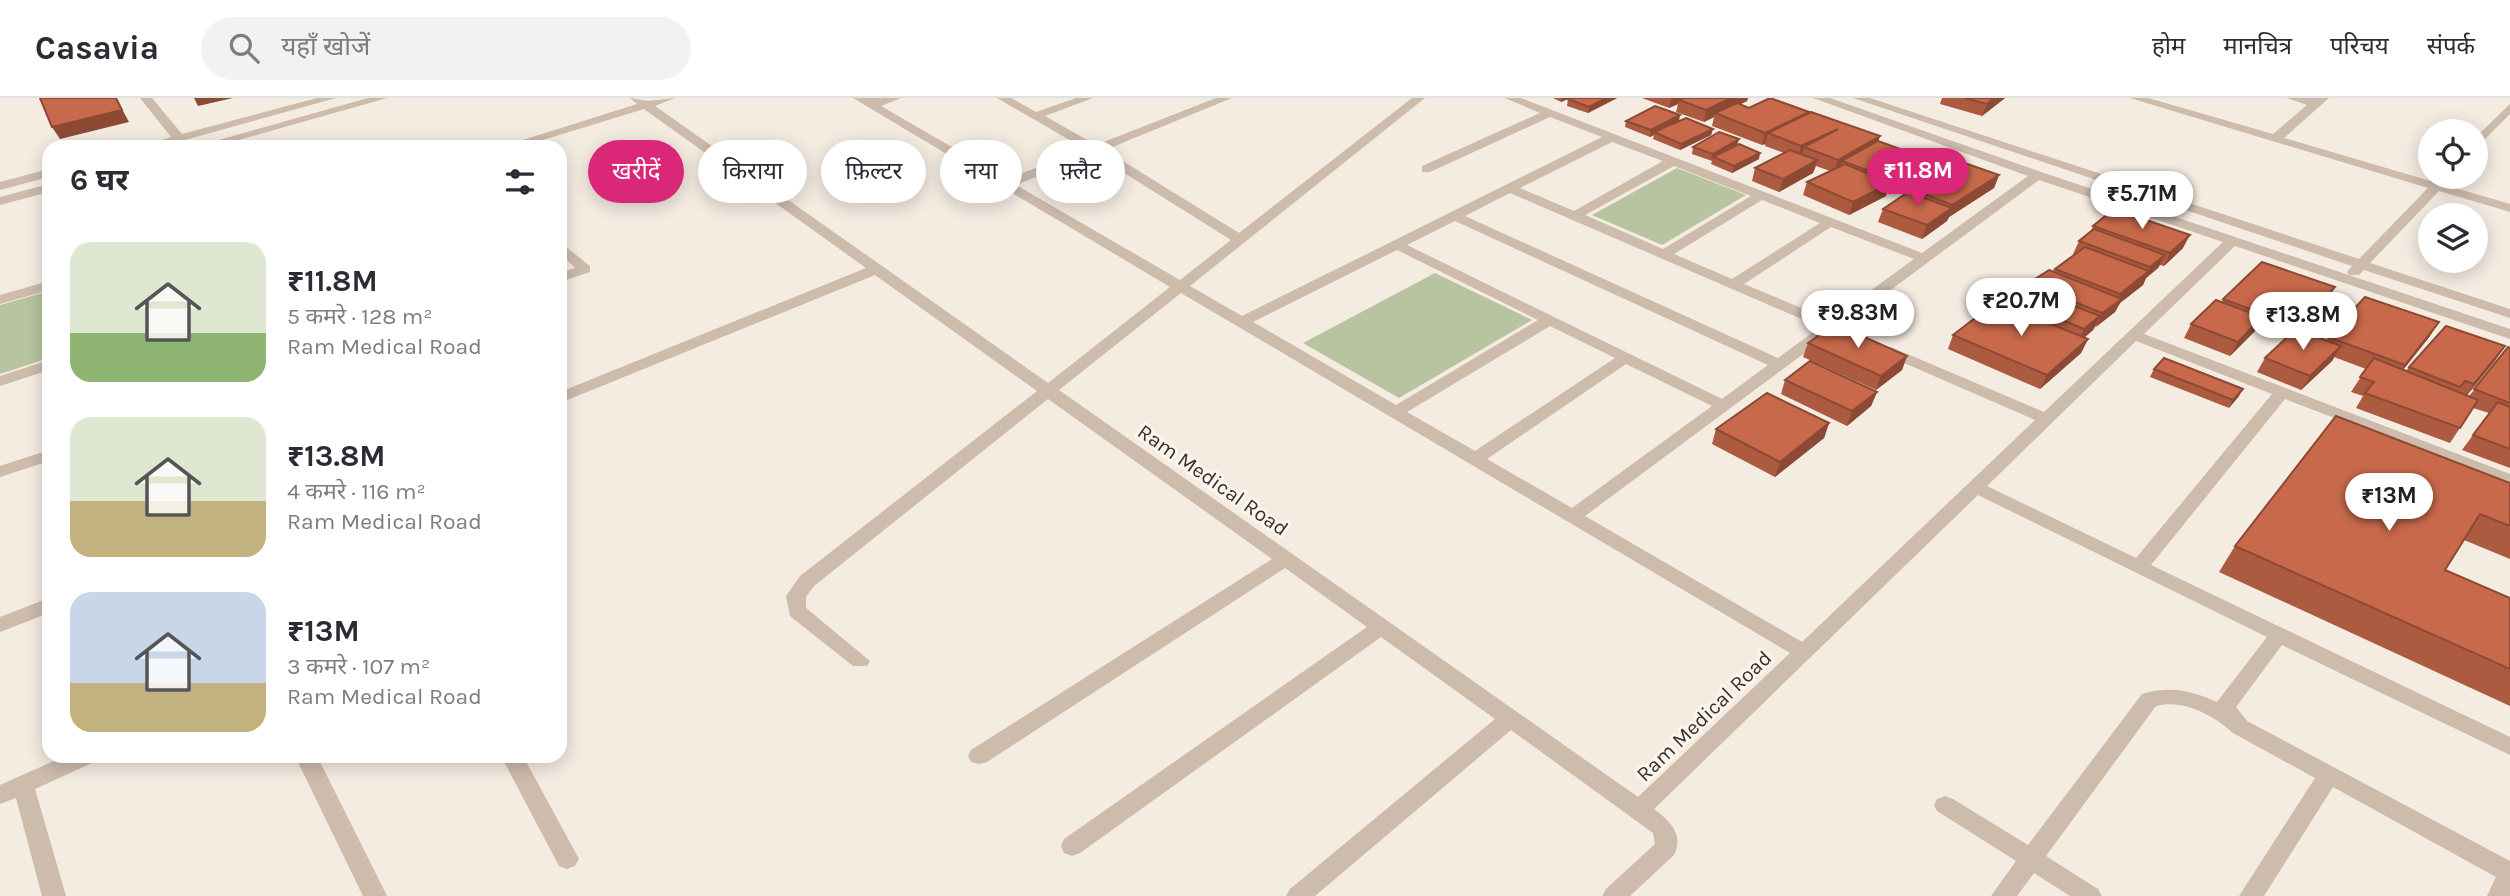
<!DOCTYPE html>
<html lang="hi">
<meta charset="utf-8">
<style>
body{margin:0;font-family:Karla,"Noto Sans Devanagari",sans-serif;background:#f2f2f3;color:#2b2b33;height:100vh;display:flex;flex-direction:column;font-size:26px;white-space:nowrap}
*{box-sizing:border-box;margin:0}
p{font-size:23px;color:#7c7c81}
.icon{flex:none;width:38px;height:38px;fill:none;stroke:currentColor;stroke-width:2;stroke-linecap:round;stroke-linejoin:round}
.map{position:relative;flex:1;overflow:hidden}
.side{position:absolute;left:42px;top:42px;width:525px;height:623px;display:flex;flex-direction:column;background:#fff;border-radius:21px;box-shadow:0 4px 18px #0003}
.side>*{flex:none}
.banner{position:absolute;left:588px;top:42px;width:665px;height:63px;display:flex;gap:14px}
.tools{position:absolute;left:2418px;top:21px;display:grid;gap:14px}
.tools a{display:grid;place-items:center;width:70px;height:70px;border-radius:50%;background:#fff;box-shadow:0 4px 18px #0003;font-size:35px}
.price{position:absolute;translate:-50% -60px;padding:0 16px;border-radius:24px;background:#fff;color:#222;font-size:23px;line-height:46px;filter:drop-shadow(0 2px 4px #0008)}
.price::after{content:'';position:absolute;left:50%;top:42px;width:21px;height:16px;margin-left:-10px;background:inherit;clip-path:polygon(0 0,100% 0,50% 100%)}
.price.on{background:#db2777;color:#fff}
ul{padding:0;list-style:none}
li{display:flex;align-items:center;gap:21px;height:175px;padding:0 28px}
li span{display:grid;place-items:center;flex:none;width:196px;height:140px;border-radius:21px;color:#555}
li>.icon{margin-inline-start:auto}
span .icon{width:84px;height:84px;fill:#fffc;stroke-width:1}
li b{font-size:30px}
h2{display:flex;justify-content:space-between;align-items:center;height:84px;padding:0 28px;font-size:30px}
.pill{padding:0 24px;border-radius:32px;background:#fff;box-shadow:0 4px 18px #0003;font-size:24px;line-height:63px}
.pill.on{background:#db2777;color:#fff}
header{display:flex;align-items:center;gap:42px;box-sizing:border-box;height:98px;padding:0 35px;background:#fff;border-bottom:2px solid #e1e1e2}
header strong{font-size:33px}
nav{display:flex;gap:38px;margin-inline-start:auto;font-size:24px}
.search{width:490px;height:63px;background:#f2f2f3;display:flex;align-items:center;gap:18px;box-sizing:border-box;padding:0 24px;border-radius:38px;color:#7c7c81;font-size:26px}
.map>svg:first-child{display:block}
.green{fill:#b8c4a0}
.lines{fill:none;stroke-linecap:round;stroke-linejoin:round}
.minor{fill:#cdbbac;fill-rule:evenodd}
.wall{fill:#ac5a40}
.shaded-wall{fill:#8c4a34}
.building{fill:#c8694b;stroke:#8c4a34;stroke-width:2}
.labels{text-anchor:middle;stroke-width:6;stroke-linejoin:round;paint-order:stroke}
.street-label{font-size:21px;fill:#3b302b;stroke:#fbf5ee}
</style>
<header>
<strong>Casavia</strong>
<div class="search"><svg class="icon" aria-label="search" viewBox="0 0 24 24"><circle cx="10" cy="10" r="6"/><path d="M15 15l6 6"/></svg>यहाँ खोजें</div>
<nav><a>होम</a><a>मानचित्र</a><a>परिचय</a><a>संपर्क</a></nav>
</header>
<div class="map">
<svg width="2510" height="798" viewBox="0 0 2510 798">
<rect width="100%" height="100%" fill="#f4ebe1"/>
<g class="green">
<polygon points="1677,70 1746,97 1662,147 1592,117"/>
<polygon points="1435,175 1532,222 1399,300 1303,245"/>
<polygon points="49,193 49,260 0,276 0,207"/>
</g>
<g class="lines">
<g class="minor">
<polygon points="140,0 152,0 182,36 317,0 336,0 160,49 140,49 171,39"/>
<polygon points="368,0 387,0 214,49 194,49"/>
<path d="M630 0 648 3 675 0 655 8 1048 285 1170 189 853 0C870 0 884 0 901 0L881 8 1007 81 1085 51 997 0H1011L1036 14 1076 0H1093L1045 18 1096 47 1216 0H1232L1105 52 1239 135 1412 0H1425L1190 188 1242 218 1602 39 1550 19 1430 74H1422V68L1540 15 1505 0H1521L1922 155 2028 78 1813 0H1830L2041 74 2510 231V241L2235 148 2144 236 2510 376V387L2285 301 2151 467 2510 639V657L2282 547 2236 609 2247 623 2510 763V798H2487L2496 779 2333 689 2264 798H2239L2315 680 2233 635C2213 617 2183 601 2156 608L2046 758 2098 791 2102 798H2070L2034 775 2017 798H1991L2016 763 1937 713 1934 707 1937 701 1945 698 1953 701 2028 747 2142 596C2170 588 2190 592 2217 604L2267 539 1978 397 1654 711C1670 723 1684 736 1674 757L1630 798H1602L1606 791 1655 746 1653 735 1511 632 1315 798H1286L1290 791 1495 621 1381 539 1080 755 1072 758 1064 755 1061 748 1064 741 1367 529 1285 470 987 664 979 666 971 664 968 658 971 652 1272 461 1048 301 814 488 806 499V510L870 563 867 568H853L790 518 786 498 800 478 1037 293 875 177 560 305V294L866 170 644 11 520 49H501L637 6ZM1612 44 1663 63 1574 113 1520 90ZM1094 56 1231 142 1180 182 1016 87ZM1674 68 1751 98 1663 151 1585 117ZM2039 82 2223 144 2044 314 1891 249H1881L1878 252 1881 255 2035 322 1802 544 1585 418 1833 234 1851 242 1856 240 1859 237 1842 228ZM1510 95 1820 229 1778 260 1465 118ZM1762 102 1820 125 1732 181 1674 156ZM1455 123 1768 267 1722 301 1407 147ZM1831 129 1914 161 1830 222 1744 186ZM1397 152 1538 222 1396 307 1253 224ZM1181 195 1790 555 1638 699 1059 292ZM1550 228 1615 260 1475 353 1407 314ZM2136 243 2272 296 2136 460 1987 388ZM1626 266 1712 308 1572 410 1487 361Z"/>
<polygon points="1853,0 1870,0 2359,161 2428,90 2130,0 2148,0 2273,36 2307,7 2287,0 2329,0 2284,40 2434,84 2439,79 2449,79 2450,81 2445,87 2510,106 2510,114 2439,93 2370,165 2510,211 2510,220 2364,172 2359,177 2349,177 2347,174 2352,168"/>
<polygon points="2510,6 2510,16 2476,50 2476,39"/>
<polygon points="49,71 49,79 0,92 0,84"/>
<polygon points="49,86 49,94 0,107 0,99"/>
<polygon points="560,144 590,168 590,174 560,184 560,175 575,170 560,155"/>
<polygon points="49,183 49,192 0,206 0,197"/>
<polygon points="49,262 49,272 0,288 0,278"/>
<polygon points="49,352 49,363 0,379 0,368"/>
<polygon points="49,500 49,515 0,534 0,519"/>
<polygon points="65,658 97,658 94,664 35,691 66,798 42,798 16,700 0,706 0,687"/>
<polygon points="295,658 317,658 387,798 363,798"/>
<polygon points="501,658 523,658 579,761 575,768 567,771 559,768"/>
</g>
</g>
<g class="wall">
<polygon points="1553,0 1570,0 1561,4"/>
<polygon points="1617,0 1588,15 1567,8 1568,1"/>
<polygon points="1642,0 1748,0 1747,3 1740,6 1749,10 1809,16 1880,38 1878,43 1907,68 1883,82 1886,98 1849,117 1803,97 1807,84 1830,73 1816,68 1813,75 1779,94 1752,83 1755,70 1784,55 1765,48 1765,46 1762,47 1712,28 1714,19 1704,24 1676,14 1678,6 1669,10"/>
<polygon points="1942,0 2005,0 1982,18 1940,6"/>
<polygon points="1626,23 1679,23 1713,31 1711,37 1680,52 1653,41 1654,37 1650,39 1625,29"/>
<polygon points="1738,47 1759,61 1732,75 1711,66 1712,63 1692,56 1693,49"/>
<polygon points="1941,71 1999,77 1994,90 1949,119 1947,123 1922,141 1878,124 1883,111 1908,94 1909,90 1913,88 1906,85 1911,73"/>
<polygon points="2093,128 2183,150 2164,168 2160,167 2158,170 2146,180 2143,187 2120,205 2115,214 2095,229 2093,232 2085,239 2088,241 2081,255 2040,291 1948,251 1953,237 2007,208 2010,201 2027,190 2029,185 2053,173 2055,171 2074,157 2073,156 2079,143 2091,133"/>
<polygon points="2223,201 2327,203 2300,233 2326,243 2328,239 2430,238 2403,272 2406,273 2409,269 2505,248 2467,297 2469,298 2510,250 2510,370 2462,352 2489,315 2473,310 2450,345 2356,310 2363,298 2351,294 2366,271 2334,259 2332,263 2301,292 2257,274 2265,260 2286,241 2257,230 2255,233 2230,258 2184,240 2191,226 2222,204"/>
<polygon points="1808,245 1907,258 1902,272 1876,292 1803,259"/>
<polygon points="2154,271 2239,298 2229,310 2150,279"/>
<polygon points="1785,282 1877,294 1871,308 1847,328 1781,296"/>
<polygon points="1829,325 1824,340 1775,379 1712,346 1716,331"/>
<polygon points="2510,385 2510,461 2464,442 2445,472 2510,500 2510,608 2219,474 2235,448"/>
</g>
<g class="shaded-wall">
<polygon points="116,0 129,24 60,41 52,29"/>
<polygon points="194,0 233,0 198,8"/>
<polygon points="1562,0 1570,0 1561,4"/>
<polygon points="1606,0 1617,0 1588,15 1589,9"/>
<polygon points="1671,0 1689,0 1679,2 1678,6 1669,10"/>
<polygon points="1731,0 1748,0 1747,3 1719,17 1715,15 1714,19 1704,24 1706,12"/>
<polygon points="1994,0 2005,0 1982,18 1987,6"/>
<polygon points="1809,14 1806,26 1768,35 1765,46 1762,47 1765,35"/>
<polygon points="1680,17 1679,24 1654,34 1654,37 1650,39 1651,32"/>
<polygon points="1713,31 1711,37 1680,52 1681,46"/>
<polygon points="1838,31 1804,49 1802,59 1798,61 1801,48"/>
<polygon points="1880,38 1876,51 1842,63 1840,72 1834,75 1838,62"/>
<polygon points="1739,41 1737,47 1713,59 1711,63 1713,56"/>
<polygon points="1760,55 1759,61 1732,75 1734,68"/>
<polygon points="1911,55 1907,68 1871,88 1875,75"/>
<polygon points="1817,62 1813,75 1779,94 1783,81"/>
<polygon points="1999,77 1994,90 1949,119 1947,123 1922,141 1927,127 1951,110 1952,107"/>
<polygon points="1890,85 1886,98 1849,117 1853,104"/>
<polygon points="2190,137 2183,150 2164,168 2170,155"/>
<polygon points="2165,157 2158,170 2146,180 2143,187 2120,205 2115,214 2096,229 2102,215 2116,205 2120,196 2147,176 2150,169"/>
<polygon points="2335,189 2327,203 2291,243 2299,229"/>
<polygon points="2100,218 2093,232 2078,245 2084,231"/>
<polygon points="2262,219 2255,233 2230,258 2238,244"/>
<polygon points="2439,224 2430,238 2395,282 2405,267"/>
<polygon points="2088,241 2081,255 2040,291 2047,277"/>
<polygon points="2341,248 2332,263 2301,292 2310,278"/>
<polygon points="2505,248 2495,263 2464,301 2474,286"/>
<polygon points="1907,258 1902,272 1876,292 1881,278"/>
<polygon points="2243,291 2239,298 2229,310 2233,302"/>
<polygon points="1877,294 1871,308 1847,328 1852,313"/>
<polygon points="1829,325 1824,340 1775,379 1780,364"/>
</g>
<g class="building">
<polygon points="40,0 116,0 122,12 52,29"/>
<polygon points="1571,0 1606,0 1589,9 1568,1"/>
<polygon points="1683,0 1731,0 1706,12 1679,2"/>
<polygon points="1770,0 1809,14 1765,35 1715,15 1737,5 1749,10"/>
<polygon points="1965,0 1994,0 1987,6"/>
<polygon points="1655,8 1680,17 1651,32 1626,23"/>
<polygon points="1811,14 1880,38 1838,62 1804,49 1838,31 1801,48 1768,35"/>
<polygon points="1686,20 1713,31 1681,46 1654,34"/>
<polygon points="1719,34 1739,41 1713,56 1693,49"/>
<polygon points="1878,43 1911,55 1875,75 1842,63"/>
<polygon points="1739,46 1760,55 1734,68 1713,59"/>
<polygon points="1790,52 1817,62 1783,81 1755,70"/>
<polygon points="1956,62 1999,77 1952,107 1909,90 1928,79 1911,73 1924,64 1941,71"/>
<polygon points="1845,66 1890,85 1853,104 1807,84"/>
<polygon points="1908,94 1952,110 1927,127 1883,111"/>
<polygon points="2114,111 2190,137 2170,155 2093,128"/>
<polygon points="2094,131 2165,157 2150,169 2079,143"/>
<polygon points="2085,149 2149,173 2120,196 2055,171"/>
<polygon points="2262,164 2335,189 2299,229 2223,201"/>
<polygon points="2049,172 2122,201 2102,215 2029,185"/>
<polygon points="2026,189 2100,218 2084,231 2010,201"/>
<polygon points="2365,199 2439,224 2405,267 2328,239"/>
<polygon points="2216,202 2262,219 2238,244 2191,226"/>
<polygon points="1996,204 2088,241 2047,277 1953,237"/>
<polygon points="1835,226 1907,258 1881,278 1808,245"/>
<polygon points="2446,228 2505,248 2474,286 2465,283 2460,289 2409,269"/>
<polygon points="2296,231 2341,248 2310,278 2265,260"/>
<polygon points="2508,249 2510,250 2510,305 2474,291"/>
<polygon points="2164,260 2243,291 2233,302 2154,271"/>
<polygon points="2374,260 2478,302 2460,330 2365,295 2374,284 2360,279"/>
<polygon points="1810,263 1877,294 1852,313 1785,282"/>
<polygon points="1767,295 1829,325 1780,364 1716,331"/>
<polygon points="2498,304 2510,309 2510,351 2473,337"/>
<polygon points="2336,318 2510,385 2510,428 2480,416 2445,472 2510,500 2510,571 2235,448"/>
</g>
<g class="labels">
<g class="street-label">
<text transform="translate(1213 382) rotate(35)" y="7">Ram Medical Road</text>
<text transform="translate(1704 618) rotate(-44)" y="7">Ram Medical Road</text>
</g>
</g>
</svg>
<div class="tools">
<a><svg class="icon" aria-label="locate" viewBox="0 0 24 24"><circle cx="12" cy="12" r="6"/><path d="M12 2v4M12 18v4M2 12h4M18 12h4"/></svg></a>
<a><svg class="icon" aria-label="layers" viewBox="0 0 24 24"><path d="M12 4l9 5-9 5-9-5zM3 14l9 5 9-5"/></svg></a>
</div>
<b class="price on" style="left:1918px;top:110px">₹11.8M</b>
<b class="price" style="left:2142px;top:133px">₹5.71M</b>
<b class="price" style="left:2021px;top:240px">₹20.7M</b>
<b class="price" style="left:1858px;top:252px">₹9.83M</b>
<b class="price" style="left:2303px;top:254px">₹13.8M</b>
<b class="price" style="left:2389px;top:435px">₹13M</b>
<div class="banner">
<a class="pill on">खरीदें</a>
<a class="pill">किराया</a>
<a class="pill">फ़िल्टर</a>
<a class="pill">नया</a>
<a class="pill">फ़्लैट</a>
</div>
<section class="side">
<h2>6 घर<svg class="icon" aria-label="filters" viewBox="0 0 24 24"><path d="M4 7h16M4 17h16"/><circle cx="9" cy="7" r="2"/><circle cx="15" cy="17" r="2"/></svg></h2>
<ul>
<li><span style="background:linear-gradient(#dfe7d0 65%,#8fb573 0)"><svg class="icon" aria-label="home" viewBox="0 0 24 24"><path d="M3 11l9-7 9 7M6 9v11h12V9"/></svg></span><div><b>₹11.8M</b><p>5 कमरे · 128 m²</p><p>Ram Medical Road</p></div></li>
<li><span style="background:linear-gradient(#dfe7d0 60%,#c2b280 0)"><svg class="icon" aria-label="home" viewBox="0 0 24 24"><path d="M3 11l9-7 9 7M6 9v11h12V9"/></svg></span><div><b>₹13.8M</b><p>4 कमरे · 116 m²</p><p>Ram Medical Road</p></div></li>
<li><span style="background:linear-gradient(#c9d6e8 65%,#c2b280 0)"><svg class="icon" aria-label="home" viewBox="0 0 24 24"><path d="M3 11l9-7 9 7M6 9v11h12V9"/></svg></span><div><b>₹13M</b><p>3 कमरे · 107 m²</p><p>Ram Medical Road</p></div></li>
</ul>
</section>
</div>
